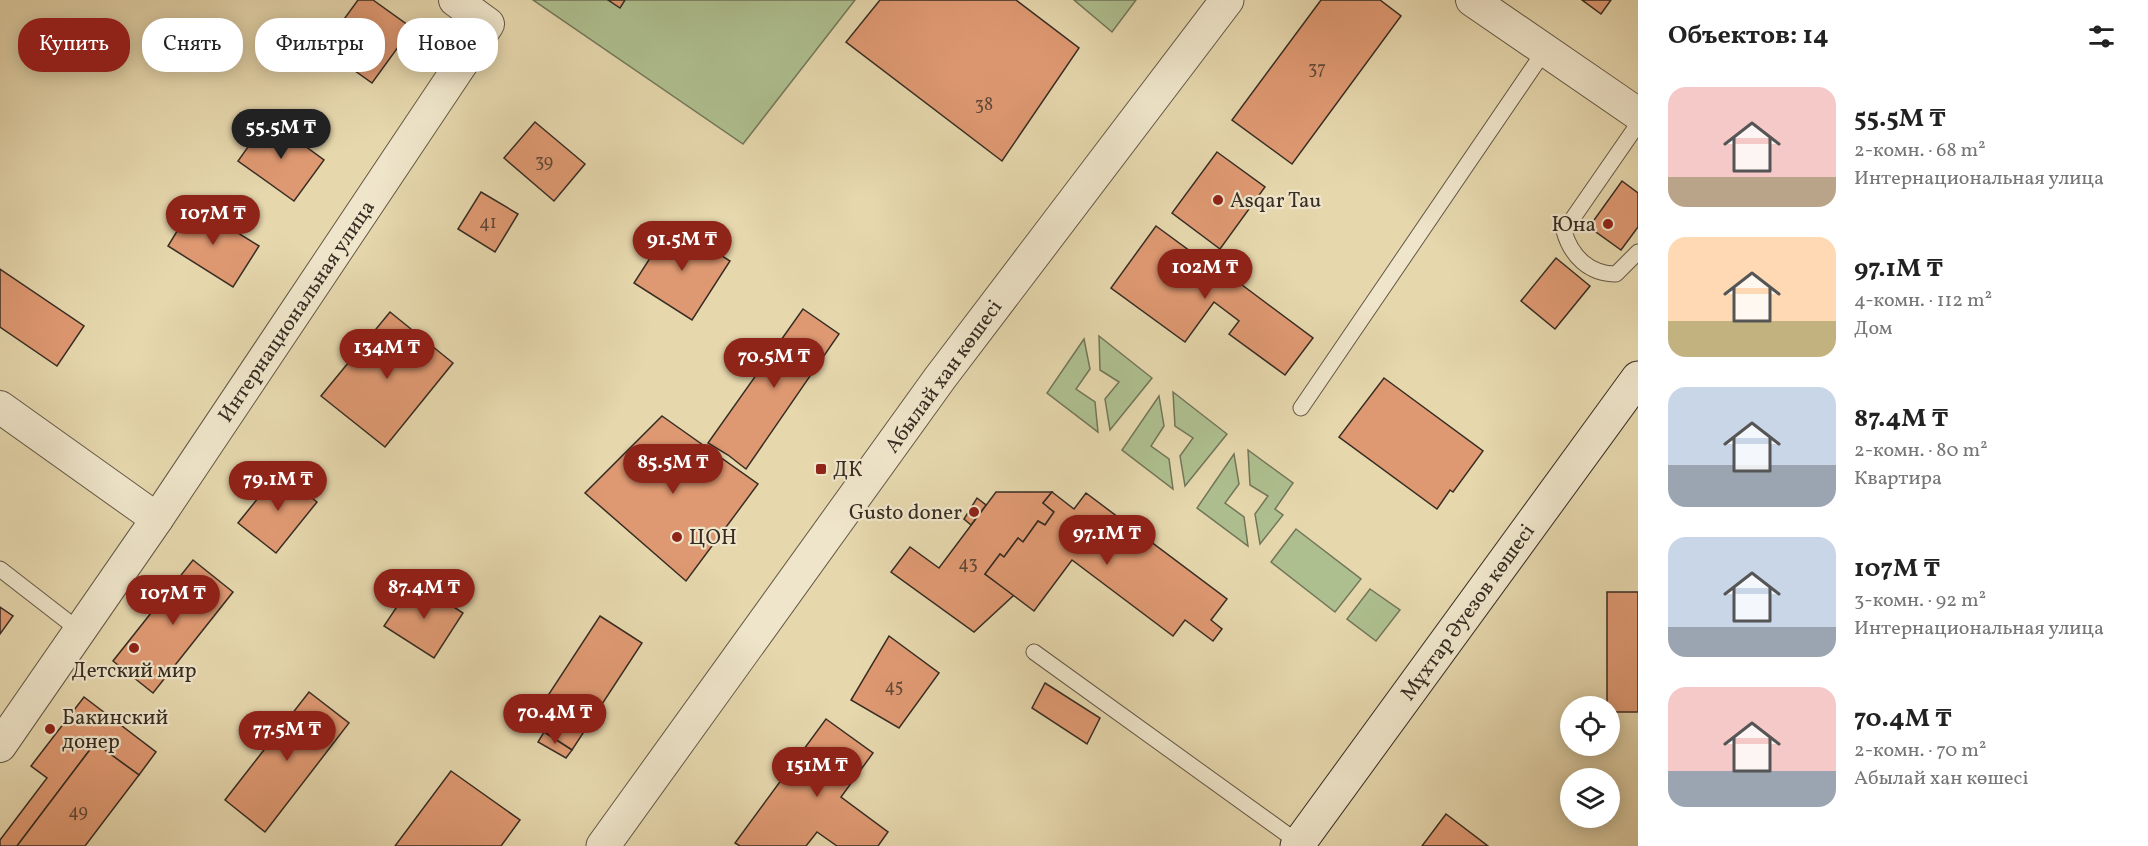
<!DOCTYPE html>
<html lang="ru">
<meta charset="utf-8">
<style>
body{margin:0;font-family:Vollkorn,serif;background:#f6f6f6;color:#222;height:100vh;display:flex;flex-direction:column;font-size:22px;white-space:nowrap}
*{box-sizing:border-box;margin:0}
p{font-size:20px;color:#767676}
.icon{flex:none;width:33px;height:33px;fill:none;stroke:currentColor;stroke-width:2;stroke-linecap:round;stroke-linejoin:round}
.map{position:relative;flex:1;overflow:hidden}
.details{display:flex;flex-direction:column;background:#fff;width:510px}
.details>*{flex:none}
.top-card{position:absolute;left:18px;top:18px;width:570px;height:54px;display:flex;gap:12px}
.controls{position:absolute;left:1560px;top:696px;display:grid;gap:12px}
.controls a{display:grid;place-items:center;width:60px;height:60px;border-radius:50%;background:#fff;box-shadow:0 3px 15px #0003;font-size:30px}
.price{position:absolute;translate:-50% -51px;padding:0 14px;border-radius:21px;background:#8f2418;color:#fff;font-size:20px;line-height:39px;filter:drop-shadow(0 2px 3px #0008)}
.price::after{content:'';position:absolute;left:50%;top:36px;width:18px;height:14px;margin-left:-9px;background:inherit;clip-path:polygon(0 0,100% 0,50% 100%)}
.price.active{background:#222;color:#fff}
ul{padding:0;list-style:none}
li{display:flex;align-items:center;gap:18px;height:150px;padding:0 30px}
li span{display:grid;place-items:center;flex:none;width:168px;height:120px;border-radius:18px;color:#555}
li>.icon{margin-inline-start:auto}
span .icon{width:72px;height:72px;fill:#fffc;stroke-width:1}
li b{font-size:26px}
h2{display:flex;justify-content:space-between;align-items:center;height:72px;padding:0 30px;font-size:26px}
.pill{padding:0 21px;border-radius:24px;background:#fff;box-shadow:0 3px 15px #0003;font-size:21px;line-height:54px}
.pill.active{background:#8f2418;color:#fff}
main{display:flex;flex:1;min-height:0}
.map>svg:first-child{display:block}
.green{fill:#aebf8f;stroke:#727659;stroke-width:1.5}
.building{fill:#df9972;stroke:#372d23;stroke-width:1.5}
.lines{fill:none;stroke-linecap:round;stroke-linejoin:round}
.service-casing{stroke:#635846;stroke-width:17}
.minor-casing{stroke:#635846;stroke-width:34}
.tertiary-casing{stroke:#635846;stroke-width:35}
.secondary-casing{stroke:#372d23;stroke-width:35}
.service{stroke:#efe5ca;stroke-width:15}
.minor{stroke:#efe5ca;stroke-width:32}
.tertiary{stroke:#efe5ca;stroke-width:33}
.secondary{stroke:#efe5ca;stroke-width:33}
.poi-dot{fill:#8f2418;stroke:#efe5ca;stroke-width:2}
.labels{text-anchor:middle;stroke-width:4.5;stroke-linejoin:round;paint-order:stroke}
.number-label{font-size:18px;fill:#614837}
.poi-label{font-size:21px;fill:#372d23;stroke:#efe5ca;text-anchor:start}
.street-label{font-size:21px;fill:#372d23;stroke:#efe5ca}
</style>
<main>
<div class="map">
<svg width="1638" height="846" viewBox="0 0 1638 846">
<rect width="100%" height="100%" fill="#e6d7ad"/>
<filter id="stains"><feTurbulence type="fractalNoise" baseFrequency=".00333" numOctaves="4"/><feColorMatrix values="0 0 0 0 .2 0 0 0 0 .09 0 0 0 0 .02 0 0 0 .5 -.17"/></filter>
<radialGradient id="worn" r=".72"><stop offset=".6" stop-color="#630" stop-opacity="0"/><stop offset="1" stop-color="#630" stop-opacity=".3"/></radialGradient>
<g class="green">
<polygon points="533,0 855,0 743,144"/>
<polygon points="1074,0 1136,0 1112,32"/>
<polygon points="1099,336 1152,378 1110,430 1105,399 1119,382 1100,370"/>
<polygon points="1084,339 1090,369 1076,389 1095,402 1098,432 1047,393"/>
<polygon points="1173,392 1227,434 1185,486 1180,456 1193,438 1175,426"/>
<polygon points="1159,396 1164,426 1151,446 1169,459 1173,489 1122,450"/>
<polygon points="1248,450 1293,483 1275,509 1283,515 1260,544 1255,514 1268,496 1250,485"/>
<polygon points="1234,454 1239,484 1225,503 1244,517 1248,546 1197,508"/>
<polygon points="1296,529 1361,579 1335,612 1271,562"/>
<polygon points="1370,589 1400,610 1376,641 1347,619"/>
</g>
<g class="building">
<polygon points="358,0 373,0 412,28 372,83 323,48"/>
<polygon points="608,0 625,0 620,8"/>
<polygon points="880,0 1016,0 1079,48 1002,161 846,42"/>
<polygon points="1321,0 1380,0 1401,16 1292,164 1232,120"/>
<polygon points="1582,0 1611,0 1601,14"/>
<polygon points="268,119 324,160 294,201 238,161"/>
<polygon points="535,122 585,164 554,201 504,158"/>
<polygon points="1217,152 1265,187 1220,249 1172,213"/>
<polygon points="1622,181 1638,193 1638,227 1621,250 1589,227"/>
<polygon points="481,192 518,214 495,252 458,229"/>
<polygon points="193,205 259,246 233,287 168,246"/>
<polygon points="672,224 730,261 692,320 634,283"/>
<polygon points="1156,226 1220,273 1222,270 1313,338 1285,375 1229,334 1239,321 1214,302 1185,342 1111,288"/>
<polygon points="1556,258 1590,286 1555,329 1521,301"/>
<polygon points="0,269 84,326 57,366 0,327"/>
<polygon points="803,309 839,334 746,469 728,455 708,443"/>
<polygon points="390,312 453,363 385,447 321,396"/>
<polygon points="1384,378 1483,451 1453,492 1450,490 1437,509 1339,437"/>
<polygon points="662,416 758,484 686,581 585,493"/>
<polygon points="279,472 317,502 276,553 238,523"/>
<polygon points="996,492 1052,492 1043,503 1054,512 1045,525 1038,521 1023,542 1018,538 1004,557 1000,554 985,574 1014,595 974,632 891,572 910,547 939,568"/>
<polygon points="1052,492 1074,509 1086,493 1227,599 1211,620 1222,629 1213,641 1185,620 1173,636 1072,560 1034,611 985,574 1000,554 1004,557 1018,538 1023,542 1038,521 1045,525 1054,512 1043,503"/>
<polygon points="977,498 986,505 971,525 964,519"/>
<polygon points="193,560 233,592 153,693 113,661"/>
<polygon points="414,581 463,613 434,658 384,626"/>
<polygon points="1607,592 1638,592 1638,712 1610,712 1610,706 1607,706"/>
<polygon points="0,607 13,616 0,634"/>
<polygon points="600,616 642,643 572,750 530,723"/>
<polygon points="889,636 939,673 899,728 851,700"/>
<polygon points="1045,683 1100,718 1087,744 1032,708"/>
<polygon points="309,692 349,723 265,832 225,800"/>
<polygon points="84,697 156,752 139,775 95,743 17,846 0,846 0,840 47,778 31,766"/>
<polygon points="826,719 873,753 841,797 888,832 878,846 837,846 817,832 806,846 740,846 735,843"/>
<polygon points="544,732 572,750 566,758 538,742"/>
<polygon points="95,743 139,775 85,846 17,846"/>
<polygon points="451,771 520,820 501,846 395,846"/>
<polygon points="1446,814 1488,846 1422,846"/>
</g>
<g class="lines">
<defs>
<g id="service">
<path d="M1638 124 1564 231C1571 256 1589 274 1616 274L1638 252"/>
<polyline points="1301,408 1545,50"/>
<polyline points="0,569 80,631"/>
<polyline points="1034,652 1299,843"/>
</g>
<g id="minor">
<polyline points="1472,0 1638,114"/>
<polyline points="0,407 157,519"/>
<polyline points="0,746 157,519 488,24 455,0"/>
</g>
<polyline id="tertiary" points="603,846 940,378 1227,0"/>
<polyline id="secondary" points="1297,846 1638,378"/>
</defs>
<use href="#service" class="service-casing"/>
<use href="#minor" class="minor-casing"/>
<use href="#tertiary" class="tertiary-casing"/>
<use href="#secondary" class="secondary-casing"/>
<use href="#service" class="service"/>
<use href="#minor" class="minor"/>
<use href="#tertiary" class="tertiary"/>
<use href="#secondary" class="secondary"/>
</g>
<g class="poi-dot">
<circle cx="1218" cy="200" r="6"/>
<circle cx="1608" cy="224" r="6"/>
<rect x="815" y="463" width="12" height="12" rx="3"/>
<circle cx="974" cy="512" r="6"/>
<circle cx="677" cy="537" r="6"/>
<circle cx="134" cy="648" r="6"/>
<circle cx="50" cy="729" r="6"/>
</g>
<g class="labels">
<g class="number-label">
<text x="1317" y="74">37</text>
<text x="984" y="110">38</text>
<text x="544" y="167">39</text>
<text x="488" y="228">41</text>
<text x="968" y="569">43</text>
<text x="894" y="692">45</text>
<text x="78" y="817">49</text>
</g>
<g class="poi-label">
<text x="1230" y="207">Asqar Tau</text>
<text x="1596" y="231" text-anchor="end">Юна</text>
<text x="833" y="476">ДК</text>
<text x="962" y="519" text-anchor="end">Gusto doner</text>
<text x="689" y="544">ЦОН</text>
<text x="134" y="677" text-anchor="middle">Детский мир</text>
<text x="62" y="724">Бакинский<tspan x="62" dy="24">донер</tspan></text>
</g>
<g class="street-label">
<text transform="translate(296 311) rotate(-56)" y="7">Интернациональная улица</text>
<text transform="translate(943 376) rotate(-54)" y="7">Абылай хан көшесі</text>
<text transform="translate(1467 612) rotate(-54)" y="7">Мұхтар Әуезов көшесі</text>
</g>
</g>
<rect width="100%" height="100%" filter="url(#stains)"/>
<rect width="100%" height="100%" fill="url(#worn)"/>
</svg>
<div class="controls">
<a><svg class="icon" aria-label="locate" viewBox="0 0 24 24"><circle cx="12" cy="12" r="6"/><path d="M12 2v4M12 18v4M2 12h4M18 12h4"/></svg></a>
<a><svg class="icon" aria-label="layers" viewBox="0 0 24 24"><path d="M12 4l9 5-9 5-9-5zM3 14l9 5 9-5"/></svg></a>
</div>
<b class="price active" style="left:281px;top:160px">55.5M ₸</b>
<b class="price" style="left:213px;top:246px">107M ₸</b>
<b class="price" style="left:682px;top:272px">91.5M ₸</b>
<b class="price" style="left:1205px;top:300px">102M ₸</b>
<b class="price" style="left:387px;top:380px">134M ₸</b>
<b class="price" style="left:774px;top:389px">70.5M ₸</b>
<b class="price" style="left:673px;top:495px">85.5M ₸</b>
<b class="price" style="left:278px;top:512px">79.1M ₸</b>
<b class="price" style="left:1107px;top:566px">97.1M ₸</b>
<b class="price" style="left:424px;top:620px">87.4M ₸</b>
<b class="price" style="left:173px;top:626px">107M ₸</b>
<b class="price" style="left:555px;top:745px">70.4M ₸</b>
<b class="price" style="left:287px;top:762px">77.5M ₸</b>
<b class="price" style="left:817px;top:798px">151M ₸</b>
<div class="top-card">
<a class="pill active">Купить</a>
<a class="pill">Снять</a>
<a class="pill">Фильтры</a>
<a class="pill">Новое</a>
</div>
</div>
<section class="details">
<h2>Объектов: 14<svg class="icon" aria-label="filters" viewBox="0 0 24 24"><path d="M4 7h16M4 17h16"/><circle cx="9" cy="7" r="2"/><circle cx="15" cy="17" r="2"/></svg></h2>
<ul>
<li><span style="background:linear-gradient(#f6c9c9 75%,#b9a48a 0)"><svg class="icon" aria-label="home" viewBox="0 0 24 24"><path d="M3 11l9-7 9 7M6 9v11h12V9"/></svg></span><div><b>55.5M ₸</b><p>2-комн. · 68 m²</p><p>Интернациональная улица</p></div></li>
<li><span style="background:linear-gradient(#ffd9b3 70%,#c2b280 0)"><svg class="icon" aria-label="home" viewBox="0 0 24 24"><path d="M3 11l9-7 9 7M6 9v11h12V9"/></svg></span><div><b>97.1M ₸</b><p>4-комн. · 112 m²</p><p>Дом</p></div></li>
<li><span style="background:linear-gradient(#c9d6e8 65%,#9aa5b1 0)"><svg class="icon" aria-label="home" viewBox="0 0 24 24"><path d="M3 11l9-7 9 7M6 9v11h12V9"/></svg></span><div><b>87.4M ₸</b><p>2-комн. · 80 m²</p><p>Квартира</p></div></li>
<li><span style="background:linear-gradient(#c9d6e8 75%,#9aa5b1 0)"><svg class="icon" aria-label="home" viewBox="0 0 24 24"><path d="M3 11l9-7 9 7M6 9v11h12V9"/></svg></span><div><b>107M ₸</b><p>3-комн. · 92 m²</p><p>Интернациональная улица</p></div></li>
<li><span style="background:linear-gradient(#f6c9c9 70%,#9aa5b1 0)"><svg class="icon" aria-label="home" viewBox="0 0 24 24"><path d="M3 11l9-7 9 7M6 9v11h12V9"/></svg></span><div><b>70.4M ₸</b><p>2-комн. · 70 m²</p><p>Абылай хан көшесі</p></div></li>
</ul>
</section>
</main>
